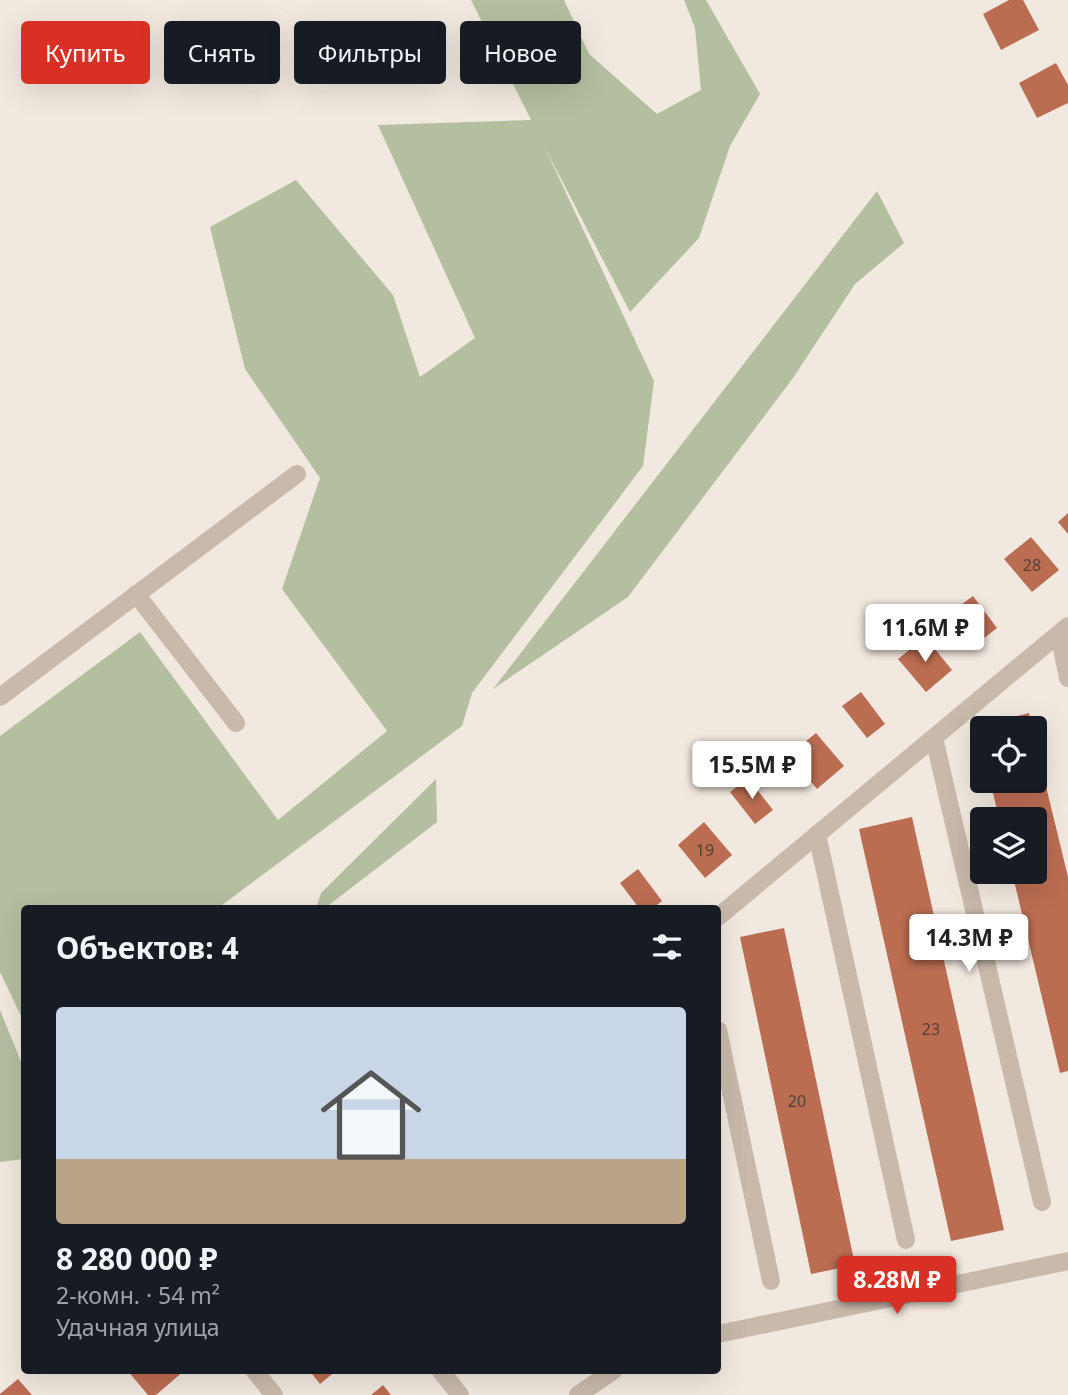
<!DOCTYPE html>
<html lang="ru">
<meta charset="utf-8">
<style>
body{margin:0;font-family:"Noto Sans",sans-serif;background:#20242c;color:#f1f3f6;height:100vh;display:flex;flex-direction:column;font-size:26px;white-space:nowrap}
*{box-sizing:border-box;margin:0}
p{font-size:23px;color:#9ea1a6}
.icon{flex:none;width:38px;height:38px;fill:none;stroke:currentColor;stroke-width:2;stroke-linecap:round;stroke-linejoin:round}
.map{position:relative;flex:1;overflow:hidden}
.side{position:absolute;left:21px;top:905px;width:700px;height:469px;display:flex;flex-direction:column;background:#171b24;border-radius:7px;box-shadow:0 7px 28px #0002}
.side>*{flex:none}
.guide{position:absolute;left:21px;top:21px;width:700px;height:63px;display:flex;gap:14px}
.buttons{position:absolute;left:970px;top:716px;display:grid;gap:14px}
.buttons a{display:grid;place-items:center;width:77px;height:77px;border-radius:7px;background:#171b24;box-shadow:0 7px 28px #0002;font-size:35px}
.price{position:absolute;translate:-50% -60px;padding:0 16px;border-radius:7px;background:#fff;color:#222;font-size:23px;line-height:46px;filter:drop-shadow(0 2px 4px #0008)}
.price::after{content:'';position:absolute;left:50%;top:42px;width:21px;height:16px;margin-left:-10px;background:inherit;clip-path:polygon(0 0,100% 0,50% 100%)}
.price.current{background:#d93025;color:#fff}
ul{padding:0;list-style:none}
li{display:grid;align-content:center;gap:14px;height:371px;padding:0 35px}
li+li{border-top:2px solid #363941}
li span{display:grid;place-items:center;height:217px;border-radius:7px;color:#555}
li>.icon{margin-inline-start:auto}
span .icon{width:126px;height:126px;fill:#fffc;stroke-width:1}
li b{font-size:30px}
h2{display:flex;justify-content:space-between;align-items:center;height:84px;padding:0 35px;font-size:30px}
.pill{padding:0 24px;border-radius:7px;background:#171b24;box-shadow:0 7px 28px #0002;font-size:24px;line-height:63px}
.pill.current{background:#d93025;color:#fff}
.map>svg:first-child{display:block}
.green{fill:#b4bfa0}
.building{fill:#bb6d52}
.lines{fill:none;stroke-linecap:round;stroke-linejoin:round}
.minor{stroke:#c8b9ab;stroke-width:18}
.labels{text-anchor:middle;stroke-width:5;stroke-linejoin:round;paint-order:stroke}
.number-label{font-size:16px;fill:#573e34}
</style>
<div class="map">
<svg width="1068" height="1395" viewBox="0 0 1068 1395">
<rect width="100%" height="100%" fill="#f1e8df"/>
<g class="green">
<polygon points="471,0 564,0 589,54 657,114 701,90 695,28 684,0 706,0 760,94 730,146 699,238 630,312 545,148 654,381 643,466 472,693 462,726 218,908 24,908 22,1018 0,972 0,736 140,632 278,820 387,731 282,589 320,478 245,369 210,227 296,180 393,295 420,377 475,338 378,125 531,120"/>
<polygon points="877,191 904,243 855,284 793,378 628,597 493,689"/>
<polygon points="436,779 437,822 325,908 316,908 321,893"/>
<polygon points="0,1010 24,1069 24,1159 0,1162"/>
</g>
<g class="building">
<polygon points="1009,0 1023,0 1039,30 1001,50 983,14"/>
<polygon points="1056,63 1068,85 1068,103 1037,118 1019,83"/>
<polygon points="1068,513 1068,534 1058,522"/>
<polygon points="1031,537 1059,570 1032,592 1004,559"/>
<polygon points="973,596 997,628 979,642 954,610"/>
<polygon points="925,637 952,670 926,692 898,659"/>
<polygon points="861,692 885,724 867,738 842,706"/>
<polygon points="1029,713 1032,728 982,728 981,743 977,726"/>
<polygon points="816,733 844,766 817,789 789,755"/>
<polygon points="1035,741 1068,877 1068,1071 1060,1073 1012,872 1034,872 1034,819 999,819 990,780 1034,780"/>
<polygon points="748,778 773,810 755,824 730,792"/>
<polygon points="912,817 1004,1230 951,1241 859,829"/>
<polygon points="704,822 732,855 705,878 678,845"/>
<polygon points="638,869 662,901 653,908 639,908 620,883"/>
<polygon points="784,928 855,1265 811,1274 740,937"/>
<polygon points="127,1370 185,1370 156,1395 148,1395"/>
<polygon points="309,1370 337,1370 320,1384"/>
<polygon points="18,1379 32,1395 0,1395 0,1394"/>
<polygon points="383,1385 391,1395 371,1395"/>
</g>
<g class="lines">
<g class="minor">
<polyline points="136,594 236,723"/>
<polyline points="1059,634 1068,678"/>
<polyline points="0,697 297,474"/>
<polyline points="934,738 1042,1202"/>
<polyline points="817,834 906,1240"/>
<polyline points="718,917 1068,626"/>
<polyline points="718,1030 771,1281"/>
<polyline points="718,1334 1068,1261"/>
<polyline points="254,1370 274,1395"/>
<polyline points="440,1370 460,1395"/>
<polyline points="578,1395 614,1370"/>
</g>
</g>
<g class="labels">
<g class="number-label">
<text x="1032" y="571">28</text>
<text x="705" y="856">19</text>
<text x="931" y="1035">23</text>
<text x="797" y="1107">20</text>
</g>
</g>
</svg>
<div class="buttons">
<a><svg class="icon" aria-label="locate" viewBox="0 0 24 24"><circle cx="12" cy="12" r="6"/><path d="M12 2v4M12 18v4M2 12h4M18 12h4"/></svg></a>
<a><svg class="icon" aria-label="layers" viewBox="0 0 24 24"><path d="M12 4l9 5-9 5-9-5zM3 14l9 5 9-5"/></svg></a>
</div>
<b class="price" style="left:925px;top:664px">11.6M ₽</b>
<b class="price" style="left:752px;top:801px">15.5M ₽</b>
<b class="price" style="left:969px;top:974px">14.3M ₽</b>
<b class="price current" style="left:897px;top:1316px">8.28M ₽</b>
<div class="guide">
<a class="pill current">Купить</a>
<a class="pill">Снять</a>
<a class="pill">Фильтры</a>
<a class="pill">Новое</a>
</div>
<section class="side">
<h2>Объектов: 4<svg class="icon" aria-label="filters" viewBox="0 0 24 24"><path d="M4 7h16M4 17h16"/><circle cx="9" cy="7" r="2"/><circle cx="15" cy="17" r="2"/></svg></h2>
<ul>
<li><span style="background:linear-gradient(#c9d6e8 70%,#b9a48a 0)"><svg class="icon" aria-label="home" viewBox="0 0 24 24"><path d="M3 11l9-7 9 7M6 9v11h12V9"/></svg></span><div><b>8 280 000 ₽</b><p>2-комн. · 54 m²</p><p>Удачная улица</p></div></li>
</ul>
</section>
</div>
